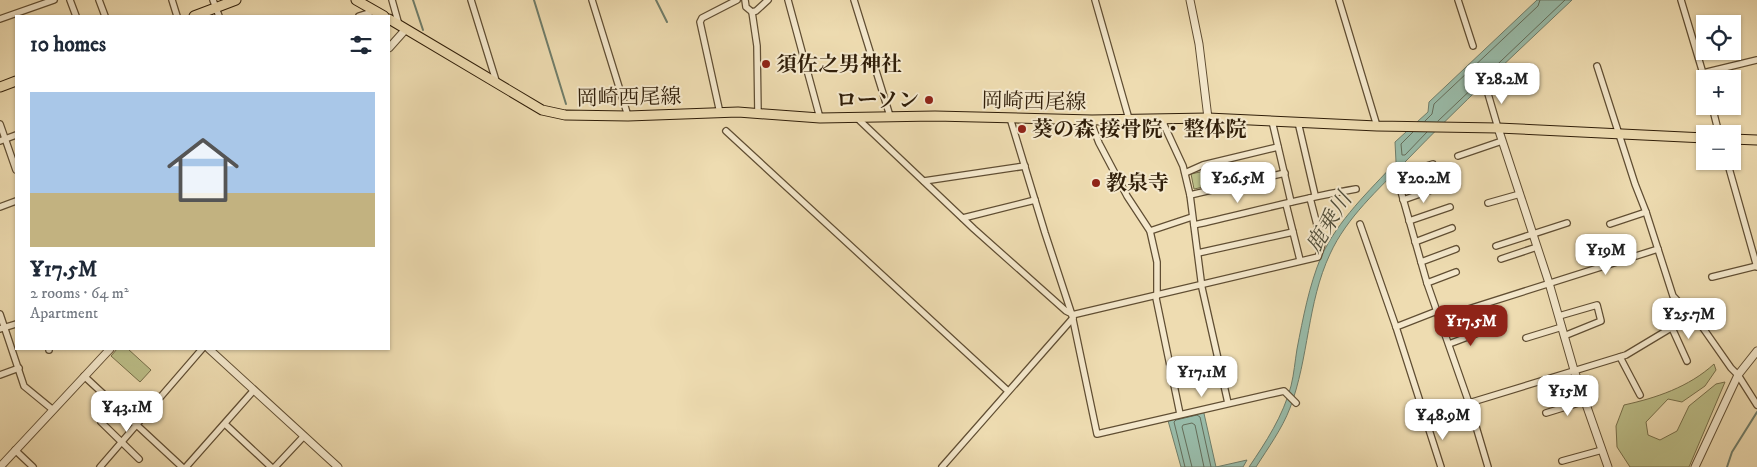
<!DOCTYPE html>
<meta charset="utf-8">
<style>
body{margin:0;font-family:"IM FELL DW Pica","Noto Serif JP",serif;background:#f6f6f7;color:#1f2937;height:100vh;display:flex;flex-direction:column;font-size:19px;white-space:nowrap}
*{box-sizing:border-box;margin:0}
p{font-size:16px;color:#747a83}
.icon{flex:none;width:28px;height:28px;fill:none;stroke:currentColor;stroke-width:2;stroke-linecap:round;stroke-linejoin:round}
.map{position:relative;flex:1;overflow:hidden}
.panel{position:absolute;left:15px;top:15px;width:375px;height:335px;display:flex;flex-direction:column;background:#fff;border-radius:0px;box-shadow:0 1px 4px #0004}
.panel>*{flex:none}
.buttons{position:absolute;left:1696px;top:15px;display:grid;gap:10px}
.buttons a{display:grid;place-items:center;width:45px;height:45px;border-radius:0px;background:#fff;box-shadow:0 1px 4px #0004;font-size:25px}
.price{position:absolute;translate:-50% -42px;padding:0 11px;border-radius:10px;background:#fff;color:#222;font-size:16px;line-height:32px;filter:drop-shadow(0 1px 2px #0008)}
.price::after{content:'';position:absolute;left:50%;top:30px;width:15px;height:11px;margin-left:-8px;background:inherit;clip-path:polygon(0 0,100% 0,50% 100%)}
.price.current{background:#8f2418;color:#fff}
ul{padding:0;list-style:none}
li{display:grid;align-content:center;gap:10px;height:265px;padding:0 15px}
li span{display:grid;place-items:center;height:155px;border-radius:0px;color:#555}
li>.icon{margin-inline-start:auto}
span .icon{width:90px;height:90px;fill:#fffc;stroke-width:1}
li b{font-size:21px}
h2{display:flex;justify-content:space-between;align-items:center;height:60px;padding:0 15px;font-size:21px}
.map>svg:first-child{display:block}
.green{fill:#bcbf89;stroke:#766e49}
.water{fill:#99bcaa;stroke:#6f7d6a}
.lines{fill:none;stroke-linecap:round;stroke-linejoin:round}
.shore{stroke:#646d5a;stroke-width:1}
.stream{stroke:#6f7d6a;stroke-width:2}
.minor-casing{stroke:#604e33;stroke-width:8}
.tertiary-casing{stroke:#604e33;stroke-width:9}
.primary-casing{stroke:#301e09;stroke-width:11}
.minor{stroke:#f4e8cc;stroke-width:5.5}
.tertiary{stroke:#f4e8cc;stroke-width:7}
.primary{stroke:#eedcb1;stroke-width:9}
.poi-dot{fill:#8f2418;stroke:#f4e8cc;stroke-width:2}
.labels{text-anchor:middle;stroke-width:4;stroke-linejoin:round;paint-order:stroke}
.poi-label{font-size:21px;font-weight:bold;fill:#301e09;stroke:#f4e8cc;text-anchor:start}
.street-label{font-size:21px;fill:#301e09;stroke:#f4e8cc}
.water-label{font-size:22px;font-style:italic;fill:#504d39;stroke:#f4e8cc}
</style>
<div class="map">
<svg width="1757" height="467" viewBox="0 0 1757 467">
<rect width="100%" height="100%" fill="#eedcb1"/>
<filter id="stains"><feTurbulence type="fractalNoise" baseFrequency=".004" numOctaves="4"/><feColorMatrix values="0 0 0 0 .2 0 0 0 0 .09 0 0 0 0 .02 0 0 0 .5 -.17"/></filter>
<radialGradient id="worn" r=".72"><stop offset=".6" stop-color="#630" stop-opacity="0"/><stop offset="1" stop-color="#630" stop-opacity=".3"/></radialGradient>
<g class="green">
<polygon points="1209,170 1213,185 1194,189 1191,174"/>
<polygon points="117,349 128,349 151,370 140,382 111,356"/>
<path d="M1714 364 1716 370 1705 386 1682 402 1668 399 1646 422 1648 435 1660 440 1677 431 1689 406 1716 384 1725 382 1689 467H1630L1617 447 1616 426 1624 405C1656 398 1689 387 1714 364Z"/>
</g>
<g class="water">
<path d="M1537 0H1572C1516 53 1460 105 1406 161 1378 190 1347 217 1330 254 1307 303 1309 358 1290 408 1282 429 1268 448 1256 467H1249C1266 442 1283 416 1291 386 1294 374 1295 361 1297 349 1303 318 1309 286 1321 257 1338 220 1369 191 1396 162L1395 142 1428 112 1429 102Z"/>
<polygon points="1203,409 1216,467 1247,460 1243,467 1181,467 1167,417"/>
</g>
<g class="lines">
<g class="shore">
<polyline points="1425,121 1432,114 1434,104 1538,6 1540,0"/>
<polyline points="1438,121 1565,0"/>
<polyline points="1413,132 1401,144 1402,155 1405,155 1427,132"/>
<polyline points="1185,467 1174,422 1176,420 1197,415 1200,417 1211,467"/>
<polyline points="1192,467 1182,427 1183,425 1192,423 1195,425 1204,467"/>
</g>
<g class="stream">
<polyline points="413,0 423,30"/>
<polyline points="534,0 566,104"/>
<polyline points="656,0 667,22"/>
<polyline points="1727,467 1732,452 1757,412"/>
</g>
<defs>
<g id="minor">
<polyline points="70,0 76,16"/>
<polyline points="99,0 105,16"/>
<polyline points="172,0 177,16"/>
<polyline points="213,0 219,16"/>
<polyline points="392,0 399,25"/>
<polyline points="471,0 497,84"/>
<polyline points="592,0 628,116"/>
<polyline points="745,0 746,7 752,12 756,11 768,0"/>
<polyline points="788,0 820,118"/>
<polyline points="854,0 890,116"/>
<polyline points="1095,0 1129,119"/>
<polyline points="1339,0 1377,126"/>
<polyline points="1458,0 1473,46"/>
<polyline points="1681,0 1705,80"/>
<polyline points="752,12 757,46 758,114"/>
<polyline points="359,16 375,11"/>
<polyline points="0,19 54,0"/>
<polyline points="1597,66 1635,184 1646,212 1673,296 1703,328 1731,368 1738,375 1757,405"/>
<polyline points="1703,73 1757,60"/>
<polyline points="1486,87 1498,128"/>
<polyline points="1712,106 1719,134"/>
<polyline points="720,113 700,22 702,18 737,0"/>
<polyline points="856,117 974,229 1066,311 1072,314"/>
<polyline points="1010,118 1045,233 1072,315 1097,434 1275,393 1284,391 1296,403"/>
<polyline points="1164,119 1164,125 1183,166 1190,195 1202,288 1228,403"/>
<polyline points="1092,120 1092,125 1099,143 1127,196 1150,231 1157,262 1157,295 1156,298 1180,414"/>
<polyline points="1272,121 1291,202"/>
<polyline points="1298,122 1315,195"/>
<polyline points="0,124 16,170"/>
<polyline points="726,131 1008,391"/>
<polyline points="0,141 16,135"/>
<polyline points="1458,156 1502,141"/>
<polyline points="1727,161 1757,267"/>
<polyline points="1433,164 1410,171 1398,181 1427,283 1469,403 1488,467"/>
<polyline points="1185,173 1203,165 1278,147"/>
<polyline points="924,181 1025,166"/>
<polyline points="1190,195 1285,173"/>
<polyline points="1403,200 1437,188"/>
<polyline points="1488,203 1520,194"/>
<polyline points="1286,204 1300,260"/>
<polyline points="0,207 16,201"/>
<polyline points="963,218 1035,200"/>
<polyline points="1409,221 1450,207"/>
<polyline points="1360,224 1396,327 1441,467"/>
<polyline points="1610,224 1646,212"/>
<path d="M1194 225C1248 213 1301 198 1356 189"/>
<polyline points="1150,231 1192,217"/>
<polyline points="1415,242 1452,228"/>
<polyline points="1496,246 1567,223"/>
<polyline points="1198,253 1293,232"/>
<polyline points="1501,259 1537,247"/>
<polyline points="1421,262 1456,249"/>
<polyline points="1712,277 1757,266"/>
<polyline points="1427,283 1456,272"/>
<polyline points="0,314 24,386 52,409"/>
<polyline points="1072,315 1318,257 1322,244 1310,198"/>
<polyline points="1559,316 1597,305 1601,321 1564,336"/>
<polyline points="1440,318 1658,249"/>
<polyline points="1396,327 1437,311"/>
<polyline points="1672,328 1687,361"/>
<polyline points="0,329 16,324"/>
<polyline points="1526,338 1562,327"/>
<polyline points="1449,344 1486,330"/>
<polyline points="49,349 49,350"/>
<polyline points="1620,357 1640,395"/>
<polyline points="0,375 19,368"/>
<polyline points="84,376 182,467"/>
<polyline points="1546,413 1585,401"/>
<polyline points="1426,420 1469,403 1626,355 1691,316"/>
<polyline points="101,422 139,459"/>
<polyline points="225,424 271,467"/>
<polyline points="15,450 33,467"/>
<polyline points="1562,461 1602,450"/>
<polyline points="100,467 202,349"/>
<polyline points="186,467 254,390"/>
<polyline points="275,467 304,436"/>
<polyline points="942,467 1073,318"/>
</g>
<g id="tertiary">
<polyline points="1190,0 1199,44 1208,118"/>
<polyline points="389,48 406,29"/>
<polyline points="1498,128 1549,283 1574,370 1608,467"/>
<polyline points="209,349 338,467"/>
<polyline points="0,467 110,349"/>
<polyline points="1695,467 1738,375 1757,351"/>
</g>
<g id="primary">
<polyline points="356,0 384,16"/>
<polyline points="194,16 236,0"/>
<polyline points="389,19 542,110 565,115 628,116 738,112 820,118 935,116 1092,120 1208,118 1377,126 1498,128 1705,138"/>
<polyline points="0,87 16,81"/>
<polyline points="1732,139 1757,140"/>
</g>
</defs>
<use href="#minor" class="minor-casing"/>
<use href="#tertiary" class="tertiary-casing"/>
<use href="#primary" class="primary-casing"/>
<use href="#minor" class="minor"/>
<use href="#tertiary" class="tertiary"/>
<use href="#primary" class="primary"/>
</g>
<g class="poi-dot">
<circle cx="766" cy="64" r="5"/>
<circle cx="929" cy="100" r="5"/>
<circle cx="1022" cy="129" r="5"/>
<circle cx="1096" cy="183" r="5"/>
</g>
<g class="labels">
<g class="poi-label">
<text x="776" y="71">須佐之男神社</text>
<text x="919" y="107" text-anchor="end">ローソン</text>
<text x="1032" y="136">葵の森 接骨院・整体院</text>
<text x="1106" y="190">教泉寺</text>
</g>
<g class="street-label">
<text transform="translate(629 97) rotate(-1)" y="7">岡崎西尾線</text>
<text transform="translate(1034 101) rotate(1)" y="7">岡崎西尾線</text>
</g>
<g class="water-label">
<text transform="translate(1328 222) rotate(-58)" y="8">鹿乗川</text>
</g>
</g>
<rect width="100%" height="100%" filter="url(#stains)"/>
<rect width="100%" height="100%" fill="url(#worn)"/>
</svg>
<div class="buttons">
<a><svg class="icon" aria-label="locate" viewBox="0 0 24 24"><circle cx="12" cy="12" r="6"/><path d="M12 2v4M12 18v4M2 12h4M18 12h4"/></svg></a>
<a>+</a>
<a>−</a>
</div>
<b class="price" style="left:1502px;top:105px">¥28.2M</b>
<b class="price" style="left:1238px;top:204px">¥26.5M</b>
<b class="price" style="left:1424px;top:204px">¥20.2M</b>
<b class="price" style="left:1606px;top:276px">¥19M</b>
<b class="price" style="left:1689px;top:340px">¥25.7M</b>
<b class="price current" style="left:1471px;top:347px">¥17.5M</b>
<b class="price" style="left:1202px;top:398px">¥17.1M</b>
<b class="price" style="left:1568px;top:417px">¥15M</b>
<b class="price" style="left:127px;top:433px">¥43.1M</b>
<b class="price" style="left:1443px;top:441px">¥48.9M</b>
<section class="panel">
<h2>10 homes<svg class="icon" aria-label="filters" viewBox="0 0 24 24"><path d="M4 7h16M4 17h16"/><circle cx="9" cy="7" r="2"/><circle cx="15" cy="17" r="2"/></svg></h2>
<ul>
<li><span style="background:linear-gradient(#a9c7e8 65%,#c2b280 0)"><svg class="icon" aria-label="home" viewBox="0 0 24 24"><path d="M3 11l9-7 9 7M6 9v11h12V9"/></svg></span><div><b>¥17.5M</b><p>2 rooms · 64 m²</p><p>Apartment</p></div></li>
</ul>
</section>
</div>
